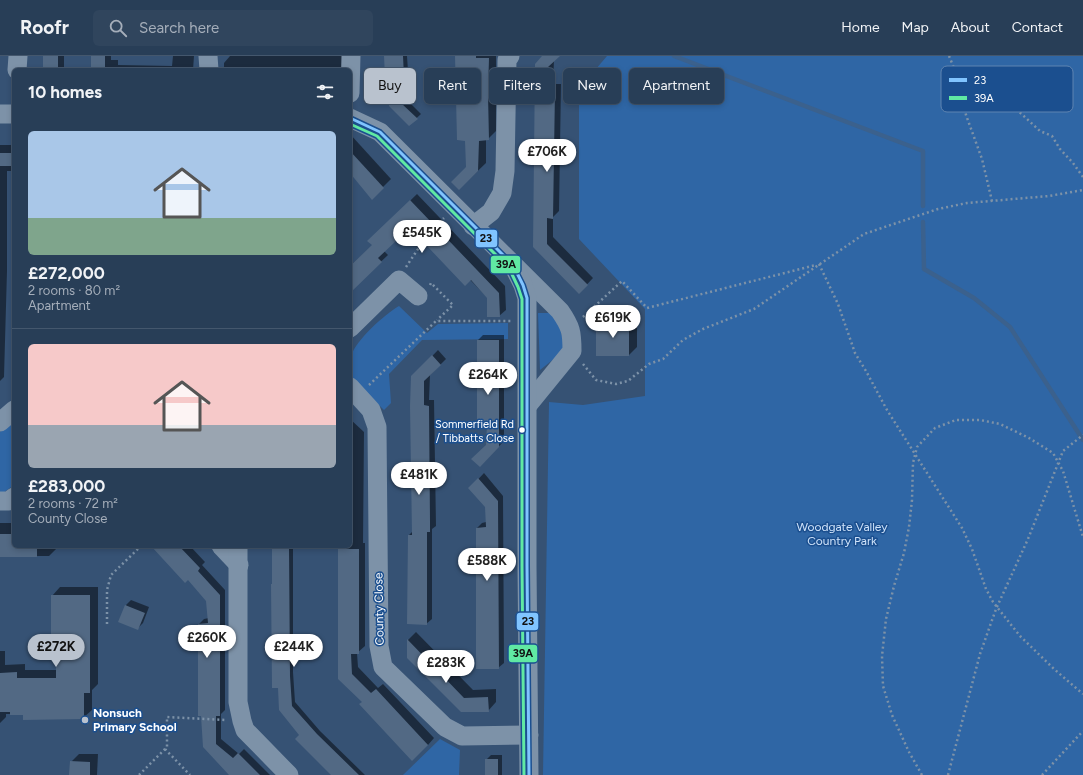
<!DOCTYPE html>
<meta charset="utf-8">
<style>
body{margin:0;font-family:Figtree,sans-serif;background:#30455d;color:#f1f3f6;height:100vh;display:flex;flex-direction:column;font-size:15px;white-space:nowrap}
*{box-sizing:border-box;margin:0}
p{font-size:13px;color:#a5aeba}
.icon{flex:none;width:22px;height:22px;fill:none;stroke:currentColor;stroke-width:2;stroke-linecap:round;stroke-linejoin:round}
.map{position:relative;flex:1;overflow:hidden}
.panel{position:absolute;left:12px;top:12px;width:340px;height:480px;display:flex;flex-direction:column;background:#283e57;border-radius:6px;box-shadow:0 2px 6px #0003,0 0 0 1px #44576d}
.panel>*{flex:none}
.banner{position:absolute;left:364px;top:12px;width:380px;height:36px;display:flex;gap:8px}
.price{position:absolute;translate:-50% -34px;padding:0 9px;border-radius:14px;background:#fff;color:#222;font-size:13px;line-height:26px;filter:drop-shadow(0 1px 2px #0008)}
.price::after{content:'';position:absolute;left:50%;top:24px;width:12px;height:9px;margin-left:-6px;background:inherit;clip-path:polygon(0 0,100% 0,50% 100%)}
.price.current{background:#b9c2ce;color:#111}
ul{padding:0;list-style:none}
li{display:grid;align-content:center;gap:8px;height:212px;padding:0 16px}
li+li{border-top:1px solid #44576d}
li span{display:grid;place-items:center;height:124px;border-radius:6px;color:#555}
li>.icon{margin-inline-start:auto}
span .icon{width:72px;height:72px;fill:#fffc;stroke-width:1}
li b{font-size:17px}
h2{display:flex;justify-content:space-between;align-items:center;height:48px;padding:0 16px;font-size:17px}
.pill{padding:0 14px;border-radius:6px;background:#283e57;box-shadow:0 2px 6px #0003,0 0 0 1px #44576d;font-size:14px;line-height:36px}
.pill.current{background:#b9c2ce;color:#111}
header{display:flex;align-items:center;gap:24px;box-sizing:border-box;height:56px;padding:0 20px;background:#283e57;border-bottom:1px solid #44576d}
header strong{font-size:19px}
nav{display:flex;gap:22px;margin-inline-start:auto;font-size:14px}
.search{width:280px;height:36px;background:#30455d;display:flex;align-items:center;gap:10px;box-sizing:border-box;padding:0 14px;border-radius:6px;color:#a5aeba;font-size:15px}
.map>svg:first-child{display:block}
.green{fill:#2f66a5}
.shadow{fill:#0007}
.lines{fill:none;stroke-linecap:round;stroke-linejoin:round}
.stream{stroke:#3b618d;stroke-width:4.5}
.building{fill:#526984}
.path{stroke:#7d92a8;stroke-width:2.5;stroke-dasharray:2 3;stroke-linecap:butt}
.minor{stroke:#7d92a8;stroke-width:19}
.bus-1-casing{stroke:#1b4f8f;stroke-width:6}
.bus-2-casing{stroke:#1b4f8f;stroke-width:6}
.bus-1{stroke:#80c4ff;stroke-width:3}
.bus-2{stroke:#60e9a3;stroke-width:3}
.bus-dot{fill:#fff;stroke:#1b4f8f;stroke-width:1.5}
.poi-dot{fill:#b9c2ce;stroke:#1b4f8f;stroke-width:1.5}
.labels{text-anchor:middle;stroke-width:3;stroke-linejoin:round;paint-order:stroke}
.bus-label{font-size:11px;fill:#fff;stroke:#1b4f8f;text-anchor:end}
.park-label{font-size:12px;fill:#cfe3fa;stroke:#1b4f8f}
.street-label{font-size:12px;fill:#fff;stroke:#1b4f8f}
.poi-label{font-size:12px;font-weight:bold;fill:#fff;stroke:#1b4f8f;text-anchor:start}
.key{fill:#1b4f8f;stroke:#5f84b1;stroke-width:1}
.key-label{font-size:11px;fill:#fff}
.line-badge{stroke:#1b4f8f;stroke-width:1.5}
.pale-badge-label{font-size:11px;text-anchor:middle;font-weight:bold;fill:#111}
</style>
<header>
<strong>Roofr</strong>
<div class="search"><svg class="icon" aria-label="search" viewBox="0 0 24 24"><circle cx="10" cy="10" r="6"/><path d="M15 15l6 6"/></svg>Search here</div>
<nav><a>Home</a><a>Map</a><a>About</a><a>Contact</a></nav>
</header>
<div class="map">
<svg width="1083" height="719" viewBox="0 0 1083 719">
<rect width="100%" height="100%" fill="#365274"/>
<g class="green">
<polygon points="607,0 1083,0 1083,719 543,719 549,346 583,349 645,340 645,253 579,183 579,33"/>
<path d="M399 250 427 277 438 268 508 267V283L422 284 389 318 391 347 384 354 351 322C351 316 349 306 351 300 357 283 384 259 399 250Z"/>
<polygon points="538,257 557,257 565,294 540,314"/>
<polygon points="14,362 14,429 3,437 0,436 0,376"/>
<polygon points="440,683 460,694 459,719 403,719"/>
</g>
<g class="shadow">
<polygon points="44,0 64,0 64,11 92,12 92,0 111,0 111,4 118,4 118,9 172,10 173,0 194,0 193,14 44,14"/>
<polygon points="230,0 342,0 342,14 224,14 224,7"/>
<polygon points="385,0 407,0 408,15 404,19 405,42 421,58 409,69 390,50"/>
<polygon points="456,0 496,0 496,75 488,83 486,83 486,107 459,133 467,111 466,84"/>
<polygon points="543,0 558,0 554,4 553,28 561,28 559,155 553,161 553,181 593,222 579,237 534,190"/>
<polygon points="350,78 391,123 372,142 350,115"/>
<polygon points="0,89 14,89 14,115 7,115 7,215 4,321 0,325"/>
<polygon points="417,138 505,230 506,254 499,260 488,242 414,167 384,195 388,199 350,235 350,210 373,189 369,185"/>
<polygon points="637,258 637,291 629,299 597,267 605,259"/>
<polygon points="483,279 504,279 504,385 480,410 487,389 488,368 478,284"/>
<polygon points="438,294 446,303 430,319 429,344 434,344 436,470 432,473 432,563 426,568 409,479 413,475 412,321"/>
<polygon points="350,363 364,376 363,487 365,487 365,590 357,597 358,611 378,632 383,628 434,682 428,689 363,646 339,622 339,490 350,490"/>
<polygon points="484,417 503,440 504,607 498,612 477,472 482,467 486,466 486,451 470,432"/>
<polygon points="0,467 14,467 14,490 79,490 78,491 58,491 49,500 0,500"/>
<polygon points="153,490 190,490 205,506 202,509 225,534 225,654 221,658 221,683 239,698 244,693 270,719 231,719 204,691 199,568 204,563 209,562 207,545 188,522"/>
<polygon points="273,490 293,490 293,616 295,646 320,675 365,719 332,719 280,654"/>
<polygon points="60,531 98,531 98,628 92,634 92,654 83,662 24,658 6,658 6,661 0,667 0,595 5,595 5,609 25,608 25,614 57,614 52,540"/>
<polygon points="131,544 149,551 143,567 137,573 126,549"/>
<polygon points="416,576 473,634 496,633 496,646 488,655 461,655 408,601 408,584"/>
<polygon points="79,698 98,698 97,719 74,719 71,706"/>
<polygon points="491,699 502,699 502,719 486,719 486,704"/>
</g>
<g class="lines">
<g class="stream">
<polyline points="674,0 923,95 923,150"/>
<polyline points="923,166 924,213 974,242 1010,271 1083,384"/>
</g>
</g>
<g class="building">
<rect x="43" y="0" width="15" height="14"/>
<rect x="91" y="0" width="14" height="14"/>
<polygon points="384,0 403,0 404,20 399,20 401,47 418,63 409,70 389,50 385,21"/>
<polygon points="455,0 476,0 476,2 489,2 488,38 489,84 479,85 478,115 459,134 451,126 466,111 465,85 457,84"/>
<polygon points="542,0 560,0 548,11 547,34 555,34 553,163 547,162 547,188 588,229 579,238 533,191 535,8"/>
<polygon points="350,95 384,132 372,144 350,117"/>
<rect x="0" y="97" width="14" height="13"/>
<polygon points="410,144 499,237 500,261 487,261 487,242 471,224 465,230 427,190 431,186 414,168 378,202 382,206 350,237 350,210 372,189 367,185"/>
<polygon points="629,266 629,300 596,300 596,267"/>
<polygon points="477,284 499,284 499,391 480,411 471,403 486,389 487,369 477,369"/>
<polygon points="432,299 441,309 424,325 424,349 429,350 430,465 430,476 427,476 427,569 407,568 408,479 412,479 410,350 411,320"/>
<polygon points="478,422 498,445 499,613 476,613 476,472 486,471 485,451 468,432"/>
<polygon points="0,478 14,478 14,490 37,490 37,501 0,501"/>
<polygon points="151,490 179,490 200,512 198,515 220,539 220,660 216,660 216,688 233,702 238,697 260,719 229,719 203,691 201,660 198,660 198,568 208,567 206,545 188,524 185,527"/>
<polygon points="272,490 289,490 290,620 292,650 317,678 359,719 331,719 295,683 299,679 279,654 278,632 272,632 271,528 272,528"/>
<polygon points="338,493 359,493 359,598 351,598 352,618 371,637 376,633 428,689 412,705 359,648 362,646 338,623"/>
<polygon points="51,539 90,539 90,637 84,637 84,663 23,664 23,659 10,659 10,656 0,656 0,617 17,616 17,622 56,622 56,599 51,599"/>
<polygon points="125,549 145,557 138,574 118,566"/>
<polygon points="407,583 464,642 488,641 489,656 461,656 407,602"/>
<rect x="485" y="703" width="13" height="16"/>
<polygon points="70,705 90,706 90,719 69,719"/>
</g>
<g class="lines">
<g class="path">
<polyline points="949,0 957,19 966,59 982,103 992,145"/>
<polyline points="957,19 978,23 1002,40 1040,75 1052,80 1060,93 1073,107 1083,121"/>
<polyline points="436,170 444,162"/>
<polyline points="819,208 838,248 855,297 866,315 887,354 962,472 972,493 986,533 993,546 1020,580 1054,613 1083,638"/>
<polyline points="406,211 426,181"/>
<polyline points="430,229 431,227 453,249 437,264"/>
<polyline points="583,261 622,225 647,252 816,209"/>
<polyline points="583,308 596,324 616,328 628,325 649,308 663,303 683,284 703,273 754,253 864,178 938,153 967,147 1049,140 1083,134"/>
<polyline points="369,329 436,265 512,265"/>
<polyline points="107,568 107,534 111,519 141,490"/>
<polyline points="165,693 190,719"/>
<polyline points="139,719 167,691 167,661 225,664"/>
<polyline points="922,719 909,696 892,659 883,630 882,600 886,563 894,530 904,497 909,471 912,444 913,407 917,391 935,372 956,364 980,364 1000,368 1029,382 1053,397 1063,415 1083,481"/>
<polyline points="948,719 980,598 996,553 1028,483 1063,395 1083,379"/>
<polyline points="1042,719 1083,675"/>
</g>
<g class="minor">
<polyline points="208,0 209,14"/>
<polyline points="17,14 18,0"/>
<polyline points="350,37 351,0"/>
<polyline points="0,58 14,58"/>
<path d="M350 62 380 76 560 255C571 271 572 276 572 295L528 349"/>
<polyline points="473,170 491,156 502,137 505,115 507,4 510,0"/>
<polyline points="513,209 523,229 527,242 527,510 529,719"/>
<polyline points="350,272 399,224 418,240"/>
<polyline points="350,331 371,354 377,371 379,590 383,611 445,671 462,680 529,679"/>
<polyline points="0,366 14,354"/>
<polyline points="0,445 9,445 14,441"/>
<polyline points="221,490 239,509"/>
<polyline points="238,490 238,646 242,665 245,674 289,719"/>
</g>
<defs>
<polyline id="bus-1" points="350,62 380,76 513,209 523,229 527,242 527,510 529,719"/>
<polyline id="bus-2" points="350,68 377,80 509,212 518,231 522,243 522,510 524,719"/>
</defs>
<use href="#bus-1" class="bus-1-casing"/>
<use href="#bus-2" class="bus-2-casing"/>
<use href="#bus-1" class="bus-1"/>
<use href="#bus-2" class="bus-2"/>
</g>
<circle class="bus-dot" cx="522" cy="374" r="3.5"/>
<circle class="poi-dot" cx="85" cy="664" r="4"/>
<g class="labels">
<g class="bus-label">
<text x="514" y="372">Sommerfield Rd<tspan x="514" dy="14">/ Tibbatts Close</tspan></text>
</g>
<g class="park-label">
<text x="842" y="475">Woodgate Valley<tspan x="842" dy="14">Country Park</tspan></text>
</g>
<g class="street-label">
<text transform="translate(379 553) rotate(-91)" y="4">County Close</text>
</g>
<g class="poi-label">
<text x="93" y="661">Nonsuch<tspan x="93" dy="14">Primary School</tspan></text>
</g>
</g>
<rect x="941" y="10" width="132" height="46" rx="6" class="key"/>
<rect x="949" y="22" width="18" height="4" fill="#80c4ff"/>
<rect x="949" y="40" width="18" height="4" fill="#60e9a3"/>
<g class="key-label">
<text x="974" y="28">23</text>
<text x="974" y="46">39A</text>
</g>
<g class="line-badge">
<rect x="475" y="173" width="23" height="19" rx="4" fill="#80c4ff"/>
<rect x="490" y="199" width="31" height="19" rx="4" fill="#60e9a3"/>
<rect x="516" y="556" width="23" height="19" rx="4" fill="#80c4ff"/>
<rect x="508" y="588" width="30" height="19" rx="4" fill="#60e9a3"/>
</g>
<g class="pale-badge-label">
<text x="486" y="186">23</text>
<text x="506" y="212">39A</text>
<text x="528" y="569">23</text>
<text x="523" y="601">39A</text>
</g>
</svg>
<b class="price" style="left:547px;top:117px">£706K</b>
<b class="price" style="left:422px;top:198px">£545K</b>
<b class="price" style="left:613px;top:283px">£619K</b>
<b class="price" style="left:488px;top:340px">£264K</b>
<b class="price" style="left:419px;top:440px">£481K</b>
<b class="price" style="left:487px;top:526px">£588K</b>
<b class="price" style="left:207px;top:603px">£260K</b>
<b class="price current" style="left:56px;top:612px">£272K</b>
<b class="price" style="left:294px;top:612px">£244K</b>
<b class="price" style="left:446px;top:628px">£283K</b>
<div class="banner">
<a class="pill current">Buy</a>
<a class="pill">Rent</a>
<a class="pill">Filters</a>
<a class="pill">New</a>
<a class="pill">Apartment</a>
</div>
<section class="panel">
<h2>10 homes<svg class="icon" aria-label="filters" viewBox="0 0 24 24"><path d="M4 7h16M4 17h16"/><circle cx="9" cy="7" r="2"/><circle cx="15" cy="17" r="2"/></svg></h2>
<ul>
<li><span style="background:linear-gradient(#a9c7e8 70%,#7fa58c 0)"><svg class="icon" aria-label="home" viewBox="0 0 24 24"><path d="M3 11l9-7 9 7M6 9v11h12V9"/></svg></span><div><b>£272,000</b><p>2 rooms · 80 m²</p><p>Apartment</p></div></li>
<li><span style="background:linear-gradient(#f6c9c9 65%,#9aa5b1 0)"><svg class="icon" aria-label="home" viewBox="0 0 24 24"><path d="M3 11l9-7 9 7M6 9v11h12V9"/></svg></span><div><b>£283,000</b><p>2 rooms · 72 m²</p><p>County Close</p></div></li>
</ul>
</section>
</div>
